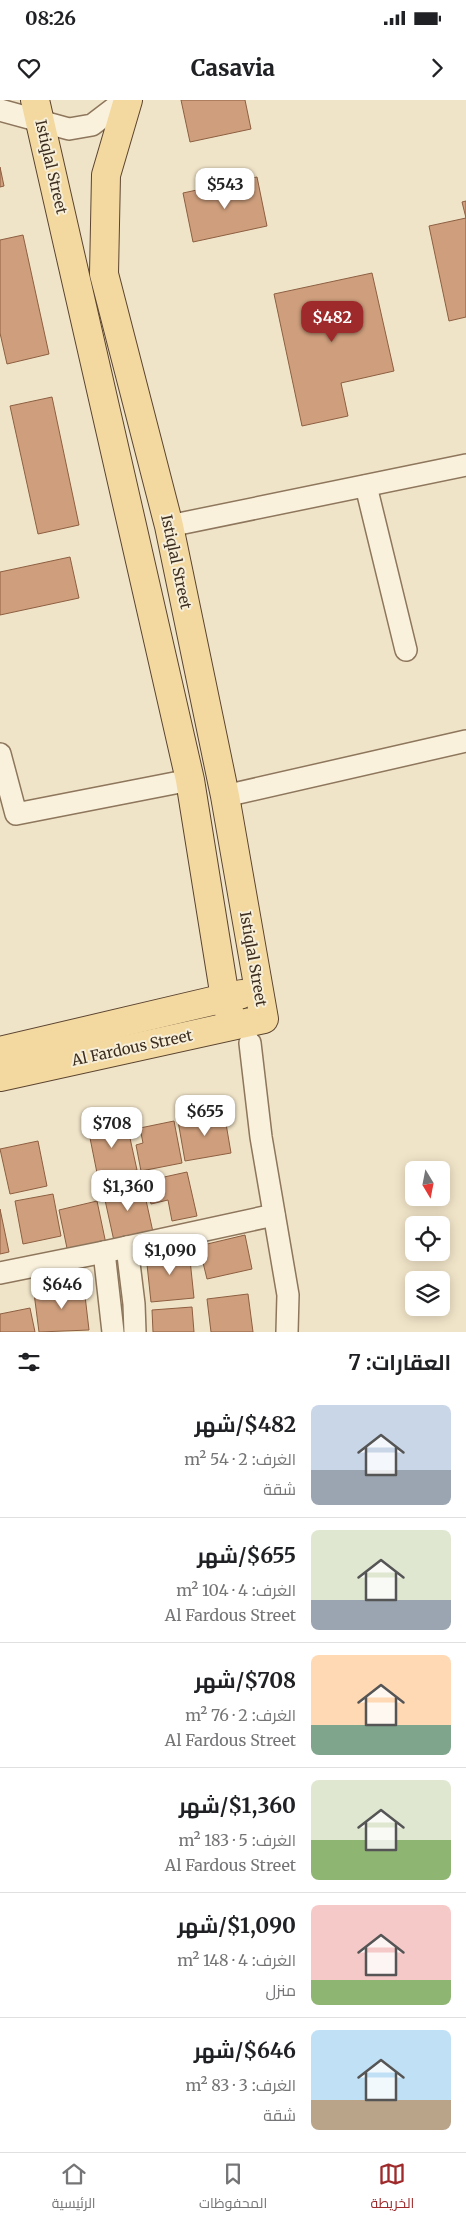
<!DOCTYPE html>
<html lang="ar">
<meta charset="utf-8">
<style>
body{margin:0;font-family:Merriweather,Cairo,serif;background:#f2f2f2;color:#202124;direction:rtl;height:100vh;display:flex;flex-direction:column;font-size:19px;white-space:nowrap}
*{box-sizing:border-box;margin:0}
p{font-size:16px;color:#757577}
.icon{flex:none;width:28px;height:28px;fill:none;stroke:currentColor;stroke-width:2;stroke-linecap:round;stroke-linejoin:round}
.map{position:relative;height:1232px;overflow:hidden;direction:ltr}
.sheet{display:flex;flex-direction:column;background:#fff;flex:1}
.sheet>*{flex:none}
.needle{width:32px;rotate:170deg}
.tools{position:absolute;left:405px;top:1061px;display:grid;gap:10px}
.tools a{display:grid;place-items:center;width:45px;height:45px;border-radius:8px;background:#fff;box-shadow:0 2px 12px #0003;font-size:25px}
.price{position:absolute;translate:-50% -42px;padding:0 11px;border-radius:10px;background:#fff;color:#222;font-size:16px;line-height:32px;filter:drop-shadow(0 1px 2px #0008)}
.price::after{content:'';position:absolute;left:50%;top:30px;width:15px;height:11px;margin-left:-8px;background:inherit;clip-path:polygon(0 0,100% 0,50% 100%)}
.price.on{background:#9e2a2b;color:#fff}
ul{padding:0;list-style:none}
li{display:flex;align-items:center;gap:15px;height:125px;padding:0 15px}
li+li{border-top:1px solid #e0e0e0}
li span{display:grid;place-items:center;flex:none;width:140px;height:100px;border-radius:8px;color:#555}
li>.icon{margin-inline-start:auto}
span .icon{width:60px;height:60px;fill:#fffc;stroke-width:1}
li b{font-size:21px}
h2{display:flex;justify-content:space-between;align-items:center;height:60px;padding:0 15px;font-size:21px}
.status{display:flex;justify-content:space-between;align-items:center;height:35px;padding:0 25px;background:#fff;direction:ltr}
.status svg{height:14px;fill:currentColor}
header{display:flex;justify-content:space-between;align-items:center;height:65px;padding:0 15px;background:#fff;font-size:22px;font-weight:800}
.tabs{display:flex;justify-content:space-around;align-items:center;height:70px;border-top:1px solid #e0e0e0;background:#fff;font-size:14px;color:#757577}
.tabs a{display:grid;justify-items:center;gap:2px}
.tabs .on{color:#9e2a2b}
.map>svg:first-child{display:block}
.building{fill:#cf9f7d;stroke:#8d5f41}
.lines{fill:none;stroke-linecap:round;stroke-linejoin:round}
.minor-casing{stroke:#8d765c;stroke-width:24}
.major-casing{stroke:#5b4430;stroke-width:30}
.minor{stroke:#faf1dc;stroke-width:21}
.major{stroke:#f3d9a0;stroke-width:28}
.labels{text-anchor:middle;stroke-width:4;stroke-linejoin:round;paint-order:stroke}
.street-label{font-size:15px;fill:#3d2e20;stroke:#f7eed8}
</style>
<div class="status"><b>08:26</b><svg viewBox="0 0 49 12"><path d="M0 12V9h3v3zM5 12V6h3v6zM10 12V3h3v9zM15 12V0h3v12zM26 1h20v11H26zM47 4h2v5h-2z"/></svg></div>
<header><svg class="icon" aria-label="forward" viewBox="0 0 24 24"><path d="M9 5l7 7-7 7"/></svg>Casavia<svg class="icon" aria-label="heart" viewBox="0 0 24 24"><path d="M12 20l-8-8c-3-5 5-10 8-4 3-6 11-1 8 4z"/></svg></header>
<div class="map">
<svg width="466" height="1232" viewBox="0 0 466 1232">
<rect width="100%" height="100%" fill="#f0e4c8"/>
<g class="building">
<polygon points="181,0 245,0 251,29 190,42"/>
<polygon points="0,67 4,86 0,87"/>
<polygon points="257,77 267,126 193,142 183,93"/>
<polygon points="466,101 466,217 449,221 429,126 466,118 462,102"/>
<polygon points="23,135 49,254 7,264 0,233 0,140"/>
<polygon points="372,173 394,271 341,283 348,316 302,326 274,194"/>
<polygon points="52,297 79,425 38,434 10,306"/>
<polygon points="70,457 79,498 0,515 0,472"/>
<polygon points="224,1012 231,1053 185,1061 178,1021"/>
<polygon points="126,1020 137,1070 98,1078 88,1028"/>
<polygon points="174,1021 182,1063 141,1071 136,1045 143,1043 140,1028"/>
<polygon points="38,1041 47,1086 10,1094 0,1049"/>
<polygon points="187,1072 197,1116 172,1121 168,1100 151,1104 146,1081"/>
<polygon points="142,1082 153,1132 114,1141 103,1091"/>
<polygon points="53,1094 61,1136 23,1144 15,1101"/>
<polygon points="97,1101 106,1144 68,1153 59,1110"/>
<polygon points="0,1109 9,1152 0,1154"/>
<polygon points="245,1135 252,1169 207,1179 199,1146"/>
<polygon points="189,1150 194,1198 151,1202 146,1155"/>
<polygon points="84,1187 89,1230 39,1232 34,1193"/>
<polygon points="248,1194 253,1232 211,1232 207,1199"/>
<polygon points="192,1207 194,1232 153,1232 152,1210"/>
<polygon points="30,1208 35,1232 0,1232 0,1214"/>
</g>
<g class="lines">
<defs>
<g id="minor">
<polyline points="0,10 69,29 92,25 125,0"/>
<polyline points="366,386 406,550"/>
<polyline points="169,426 466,365"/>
<polyline points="0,654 16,714 190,680"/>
<polyline points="225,696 466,641"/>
<polyline points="250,943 261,1037 288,1195 287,1232"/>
<polyline points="127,1147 134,1204 135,1232"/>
<polyline points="104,1152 113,1232"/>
<polyline points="0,1173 104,1152 274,1115"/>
</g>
<g id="major">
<polyline points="35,0 190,680 225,898 233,925"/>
<polyline points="0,951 242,894"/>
<polyline points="0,977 264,919 225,696 169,426 104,174 106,75 128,0"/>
</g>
</defs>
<use href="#minor" class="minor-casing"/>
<use href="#major" class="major-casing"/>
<use href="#minor" class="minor"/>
<use href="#major" class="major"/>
</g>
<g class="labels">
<g class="street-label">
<text transform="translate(51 67) rotate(77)" y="5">Istiqlal Street</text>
<text transform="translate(176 462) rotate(78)" y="5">Istiqlal Street</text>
<text transform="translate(253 859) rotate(80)" y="5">Istiqlal Street</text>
<text transform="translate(132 948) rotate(-12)" y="5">Al Fardous Street</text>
</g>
</g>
</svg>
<div class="tools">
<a><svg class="needle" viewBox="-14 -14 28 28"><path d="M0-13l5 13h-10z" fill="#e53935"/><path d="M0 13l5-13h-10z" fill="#757577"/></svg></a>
<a><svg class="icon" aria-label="locate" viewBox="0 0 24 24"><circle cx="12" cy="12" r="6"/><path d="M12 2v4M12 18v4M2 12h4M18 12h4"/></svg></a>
<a><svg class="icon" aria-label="layers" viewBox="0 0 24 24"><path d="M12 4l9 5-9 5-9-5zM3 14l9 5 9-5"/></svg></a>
</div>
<b class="price" style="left:225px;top:110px">$543</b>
<b class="price on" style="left:332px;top:243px">$482</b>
<b class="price" style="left:205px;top:1037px">$655</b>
<b class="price" style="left:112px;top:1049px">$708</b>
<b class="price" style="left:128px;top:1112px">$1,360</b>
<b class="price" style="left:170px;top:1176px">$1,090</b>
<b class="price" style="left:62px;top:1210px">$646</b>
</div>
<section class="sheet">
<h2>العقارات: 7<svg class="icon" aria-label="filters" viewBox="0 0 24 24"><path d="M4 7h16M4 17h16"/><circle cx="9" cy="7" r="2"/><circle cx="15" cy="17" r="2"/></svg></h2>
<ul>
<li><span style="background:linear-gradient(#c9d6e8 65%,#9aa5b1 0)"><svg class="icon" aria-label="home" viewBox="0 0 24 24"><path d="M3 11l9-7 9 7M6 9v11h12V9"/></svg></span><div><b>$482/شهر</b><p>الغرف: 2 · 54 m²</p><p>شقة</p></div></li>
<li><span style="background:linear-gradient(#dfe7d0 70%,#9aa5b1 0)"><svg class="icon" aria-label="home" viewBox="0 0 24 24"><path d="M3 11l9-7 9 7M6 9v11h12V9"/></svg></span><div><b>$655/شهر</b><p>الغرف: 4 · 104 m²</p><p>Al Fardous Street</p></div></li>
<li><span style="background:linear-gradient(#ffd9b3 70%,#7fa58c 0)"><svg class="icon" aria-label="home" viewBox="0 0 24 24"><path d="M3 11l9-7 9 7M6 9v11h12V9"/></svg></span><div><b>$708/شهر</b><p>الغرف: 2 · 76 m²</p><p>Al Fardous Street</p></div></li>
<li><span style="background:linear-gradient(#dfe7d0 60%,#8fb573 0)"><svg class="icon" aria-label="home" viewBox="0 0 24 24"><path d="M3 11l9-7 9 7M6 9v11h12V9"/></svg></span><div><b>$1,360/شهر</b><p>الغرف: 5 · 183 m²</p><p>Al Fardous Street</p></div></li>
<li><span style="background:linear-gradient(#f6c9c9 75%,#8fb573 0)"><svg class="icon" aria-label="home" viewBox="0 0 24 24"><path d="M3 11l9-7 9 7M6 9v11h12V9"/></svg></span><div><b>$1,090/شهر</b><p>الغرف: 4 · 148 m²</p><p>منزل</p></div></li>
<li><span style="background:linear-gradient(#bfe0f5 70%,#b9a48a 0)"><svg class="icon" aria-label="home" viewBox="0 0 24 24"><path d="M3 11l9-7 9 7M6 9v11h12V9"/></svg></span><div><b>$646/شهر</b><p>الغرف: 3 · 83 m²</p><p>شقة</p></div></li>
</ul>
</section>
<nav class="tabs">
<a class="on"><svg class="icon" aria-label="map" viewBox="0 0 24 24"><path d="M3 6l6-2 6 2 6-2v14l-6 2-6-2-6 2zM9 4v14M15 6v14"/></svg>الخريطة</a>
<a><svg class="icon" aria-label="saved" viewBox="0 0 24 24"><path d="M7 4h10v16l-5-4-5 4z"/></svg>المحفوظات</a>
<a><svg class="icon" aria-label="home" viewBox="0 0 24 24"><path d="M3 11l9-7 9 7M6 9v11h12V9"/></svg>الرئيسية</a>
</nav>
